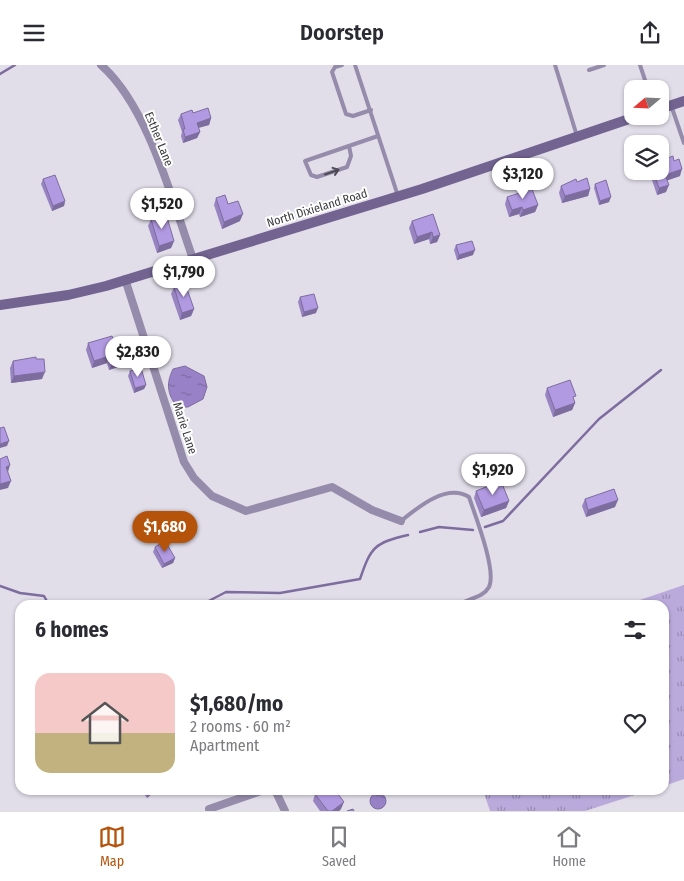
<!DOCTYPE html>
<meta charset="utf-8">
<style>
body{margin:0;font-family:"Fira Sans Condensed",sans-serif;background:#f7f7f7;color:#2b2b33;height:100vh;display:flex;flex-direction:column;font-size:19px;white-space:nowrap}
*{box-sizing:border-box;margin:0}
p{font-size:16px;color:#7c7c81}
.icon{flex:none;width:28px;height:28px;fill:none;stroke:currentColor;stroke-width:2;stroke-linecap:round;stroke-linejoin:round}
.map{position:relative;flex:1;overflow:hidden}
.sheet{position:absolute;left:15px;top:535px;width:654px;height:195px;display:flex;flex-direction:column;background:#fff;border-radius:15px;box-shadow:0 1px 4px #0004}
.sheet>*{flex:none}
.needle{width:32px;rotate:251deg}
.buttons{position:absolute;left:624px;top:15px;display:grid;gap:10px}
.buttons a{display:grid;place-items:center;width:45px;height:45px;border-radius:10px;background:#fff;box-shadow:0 1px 4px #0004;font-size:25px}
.price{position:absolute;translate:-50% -42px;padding:0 11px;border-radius:18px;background:#fff;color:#222;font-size:16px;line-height:32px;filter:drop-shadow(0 1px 2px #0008)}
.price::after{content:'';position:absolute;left:50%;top:30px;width:15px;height:11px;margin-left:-8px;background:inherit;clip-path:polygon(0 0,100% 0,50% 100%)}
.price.selected{background:#b45309;color:#fff}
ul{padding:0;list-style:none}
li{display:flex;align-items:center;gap:15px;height:125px;padding:0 20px}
li span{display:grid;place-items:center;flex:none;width:140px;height:100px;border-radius:15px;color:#555}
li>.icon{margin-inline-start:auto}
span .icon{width:60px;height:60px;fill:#fffc;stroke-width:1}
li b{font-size:21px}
h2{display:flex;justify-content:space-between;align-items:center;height:60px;padding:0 20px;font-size:21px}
header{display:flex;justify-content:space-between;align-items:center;height:65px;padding:0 20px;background:#fff;font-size:22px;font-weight:600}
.tab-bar{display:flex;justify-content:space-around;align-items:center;height:70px;border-top:1px solid #e1e1e2;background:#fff;font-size:14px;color:#7c7c81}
.tab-bar a{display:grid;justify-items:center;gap:2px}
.tab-bar .selected{color:#b45309}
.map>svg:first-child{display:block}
.grass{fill:url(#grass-tufts)}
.water{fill:url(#water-ripples);stroke:#7d6c9e}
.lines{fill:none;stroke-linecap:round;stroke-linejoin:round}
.stream{stroke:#7d6c9e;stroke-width:2.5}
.lane{stroke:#958cab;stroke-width:4}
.street{stroke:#958cab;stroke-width:8}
.secondary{stroke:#726391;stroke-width:10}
.wall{fill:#9984c2}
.shaded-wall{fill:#7d6c9e}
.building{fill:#b29ae2;stroke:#7d6c9e}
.oneway{stroke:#4e4b55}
.labels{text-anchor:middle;stroke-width:4;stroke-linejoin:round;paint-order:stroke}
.street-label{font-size:12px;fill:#3c3b3f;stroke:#fff}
</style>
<header><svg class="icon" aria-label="menu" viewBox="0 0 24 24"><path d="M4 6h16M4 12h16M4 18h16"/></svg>Doorstep<svg class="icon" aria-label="share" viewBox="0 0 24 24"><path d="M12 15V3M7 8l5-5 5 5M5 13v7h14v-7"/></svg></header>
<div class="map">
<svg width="684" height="746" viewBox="0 0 684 746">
<defs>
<pattern id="grass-tufts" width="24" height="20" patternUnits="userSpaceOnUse" patternTransform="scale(1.25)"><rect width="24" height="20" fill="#b9aadb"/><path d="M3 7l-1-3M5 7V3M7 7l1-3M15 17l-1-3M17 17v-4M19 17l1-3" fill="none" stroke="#988cb3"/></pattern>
<pattern id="water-ripples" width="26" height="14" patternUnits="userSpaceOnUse" patternTransform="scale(1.25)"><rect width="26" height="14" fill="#9981c7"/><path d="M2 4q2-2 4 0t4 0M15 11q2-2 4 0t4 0" fill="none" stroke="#7e6ba3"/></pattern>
</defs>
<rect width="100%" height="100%" fill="#e1dde9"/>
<g class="grass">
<polygon points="684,520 684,714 664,721 664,540 625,540"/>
<polygon points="483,725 650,725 585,746 490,746"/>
</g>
<g class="water">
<path d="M185 301 204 311 207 322 203 334 188 342H177C167 328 166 319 173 304Z"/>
<circle cx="378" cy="736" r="8"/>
</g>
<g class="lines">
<g class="stream">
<polyline points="0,9 15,0"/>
<polyline points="485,462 503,456 599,354 661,305"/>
<polyline points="420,467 439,462 473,465"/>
<polyline points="0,521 20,528 44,531 49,540"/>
<path d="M201 540 226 527 280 528 360 514C371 482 374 478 408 470"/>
</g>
<g class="lane">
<polyline points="342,0 335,2 332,7 346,49 353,51 371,45"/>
<polyline points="355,0 398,131"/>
<polyline points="555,0 577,71"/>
<polyline points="640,0 648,24"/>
<polyline points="589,5 604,0"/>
<polyline points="671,40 684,78"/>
<polyline points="349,81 351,91 347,102 317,112 311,110 305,96 378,71"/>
<path d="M401 456C418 442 447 418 469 432 475 450 497 506 489 522 483 533 468 533 459 540"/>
</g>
<g class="street">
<path d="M101 0C148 41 172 135 193 194"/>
<polyline points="125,214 184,397 194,413 212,431 246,446 332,422 372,445 401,456"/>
<polyline points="275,725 285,746"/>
<polyline points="209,744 264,725"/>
</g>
<g class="secondary">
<polyline points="660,44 684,36"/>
<polyline points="0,240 68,230 106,221 422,124 638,51"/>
</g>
</g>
<g class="wall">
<polygon points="193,48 211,53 209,60 198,63 200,67 197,73 183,78 181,71 182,67 178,55 181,49"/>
<polygon points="674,96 680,111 667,115 666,127 657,130 649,106 660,106"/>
<polygon points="43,114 65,136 64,141 52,146 41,119"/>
<polygon points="577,117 590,124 588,131 562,138 559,128 561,121"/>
<polygon points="595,119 609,137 599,140 594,123"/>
<polygon points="507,132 538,140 535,147 520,152 519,149 509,152 505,139"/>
<polygon points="216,133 240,156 222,164 214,140"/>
<polygon points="151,154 174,176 171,183 157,188 148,161"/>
<polygon points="412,156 440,170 437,177 430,179 429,174 414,179 409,163"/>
<polygon points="456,180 473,190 457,195 454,185"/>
<polygon points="174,222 194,244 191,251 180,255 171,229"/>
<polygon points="300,232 316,248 302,252 298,237"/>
<polygon points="88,278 120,295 118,302 109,305 107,298 92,303 86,285"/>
<polygon points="13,296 42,314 11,318 10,303"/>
<polygon points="130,306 146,320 144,324 134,328 128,311"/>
<polygon points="547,323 574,335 575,338 572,345 553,352 545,330"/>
<polygon points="476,426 509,436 506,443 481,452 474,433"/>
<polygon points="585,434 615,442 586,452 582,441"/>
<polygon points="155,482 175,493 173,498 162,503 153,487"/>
<polygon points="141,725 162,725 159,728 156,725 147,733"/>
<polygon points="315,725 335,725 341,744 339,746 320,746 313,736 315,729 316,728"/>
</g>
<g class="shaded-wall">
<polygon points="211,53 209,60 194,64 197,58"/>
<polygon points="200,67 197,73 183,78 185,72"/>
<polygon points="682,104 680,111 663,117 665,110"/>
<polygon points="669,120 666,127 657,130 659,123"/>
<polygon points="590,124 588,131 562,138 565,131"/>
<polygon points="611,132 609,137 599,140 600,136"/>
<polygon points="65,136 64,141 52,146 53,141"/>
<polygon points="538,140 535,147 520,152 523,145"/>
<polygon points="522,142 519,149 509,152 512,145"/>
<polygon points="243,149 240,156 222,164 224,157"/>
<polygon points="432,167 429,174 414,179 417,172"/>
<polygon points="440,170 437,177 430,179 433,172"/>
<polygon points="174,176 171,183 157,188 159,181"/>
<polygon points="475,185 473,190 457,195 459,190"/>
<polygon points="318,243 316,248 302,252 304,247"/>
<polygon points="194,244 191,251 180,255 182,248"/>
<polygon points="109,291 107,298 92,303 94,296"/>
<polygon points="120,295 118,302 109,305 112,298"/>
<polygon points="45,307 42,314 11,318 14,311"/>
<polygon points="146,320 144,324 134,328 135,323"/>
<polygon points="575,338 572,345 553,352 555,345"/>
<polygon points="9,376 7,381 0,383 0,379"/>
<polygon points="10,400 8,407 6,402"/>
<polygon points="11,416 8,423 0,425 0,419"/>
<polygon points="618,435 615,442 586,452 588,445"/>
<polygon points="509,436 506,443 481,452 484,445"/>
<polygon points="175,493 173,498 162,503 164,499"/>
<polygon points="151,725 156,725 147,733 149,727"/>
<polygon points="344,737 341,744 339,746 332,746"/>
</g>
<g class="building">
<polygon points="208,43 211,53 197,58 200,67 185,72 183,64 185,64 181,49 192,45 193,48"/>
<polygon points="673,91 674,96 679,94 682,104 665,110 669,120 659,123 653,106 660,106 660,96"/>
<polygon points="55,110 65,136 53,141 43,114"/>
<polygon points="587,113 590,124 565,131 561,121 576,114 577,117"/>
<polygon points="606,115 611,132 600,136 595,119"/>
<polygon points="532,124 538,140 523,145 522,142 512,145 507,132"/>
<polygon points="225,130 228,139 238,136 243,149 224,157 216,133"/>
<polygon points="166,149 174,176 159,181 151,154"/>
<polygon points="433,149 440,170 433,172 432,167 417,172 412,156"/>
<polygon points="472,176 475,185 459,190 456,180"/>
<polygon points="185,218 194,244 182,248 174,222"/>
<polygon points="314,229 318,243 304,247 300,232"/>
<polygon points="112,271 120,295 112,298 109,291 94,296 88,278"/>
<polygon points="36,292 36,294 44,294 45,307 14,311 13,296"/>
<polygon points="141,303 146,320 135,323 130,306"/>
<polygon points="570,315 576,331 573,332 575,338 555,345 547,323"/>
<polygon points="4,362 9,376 0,379 0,363"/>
<polygon points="7,391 10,400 6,402 11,416 0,419 0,394"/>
<polygon points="501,416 509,436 484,445 476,426"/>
<polygon points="614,424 618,435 588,445 585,434"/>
<polygon points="165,476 175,493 164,499 155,482"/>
<polygon points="320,725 335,725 344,737 332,746 328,746 315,729"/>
<polygon points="353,744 354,746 347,746"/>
</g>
<defs><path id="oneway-shaft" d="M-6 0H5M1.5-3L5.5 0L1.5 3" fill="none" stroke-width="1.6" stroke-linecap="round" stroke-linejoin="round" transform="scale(1.25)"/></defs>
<use class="oneway" href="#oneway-shaft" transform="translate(332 107) rotate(-19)"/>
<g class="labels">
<g class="street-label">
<text transform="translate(159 74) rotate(68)" y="4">Esther Lane</text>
<text transform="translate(317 143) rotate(-17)" y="4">North Dixieland Road</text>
<text transform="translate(185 363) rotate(72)" y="4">Marie Lane</text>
</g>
</g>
</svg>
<div class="buttons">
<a><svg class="needle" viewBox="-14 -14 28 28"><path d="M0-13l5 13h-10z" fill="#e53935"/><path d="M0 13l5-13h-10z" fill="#7c7c81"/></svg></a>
<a><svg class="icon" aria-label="layers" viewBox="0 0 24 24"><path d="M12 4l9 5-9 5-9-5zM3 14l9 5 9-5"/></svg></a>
</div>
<b class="price" style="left:523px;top:135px">$3,120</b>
<b class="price" style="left:162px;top:165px">$1,520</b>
<b class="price" style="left:184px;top:233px">$1,790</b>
<b class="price" style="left:138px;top:313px">$2,830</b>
<b class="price" style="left:493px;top:431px">$1,920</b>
<b class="price selected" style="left:165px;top:488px">$1,680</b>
<section class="sheet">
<h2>6 homes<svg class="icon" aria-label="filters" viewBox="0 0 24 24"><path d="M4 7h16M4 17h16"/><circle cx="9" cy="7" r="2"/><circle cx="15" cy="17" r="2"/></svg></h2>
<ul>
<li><span style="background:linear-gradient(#f6c9c9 60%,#c2b280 0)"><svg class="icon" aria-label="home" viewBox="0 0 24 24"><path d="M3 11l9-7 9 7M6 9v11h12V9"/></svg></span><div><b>$1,680/mo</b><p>2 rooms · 60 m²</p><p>Apartment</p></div><svg class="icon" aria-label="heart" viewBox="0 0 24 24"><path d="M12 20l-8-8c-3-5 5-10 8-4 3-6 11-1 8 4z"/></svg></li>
</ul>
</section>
</div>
<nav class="tab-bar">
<a class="selected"><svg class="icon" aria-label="map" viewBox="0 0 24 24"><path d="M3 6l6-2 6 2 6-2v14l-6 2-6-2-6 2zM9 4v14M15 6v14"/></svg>Map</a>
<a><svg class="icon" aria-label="saved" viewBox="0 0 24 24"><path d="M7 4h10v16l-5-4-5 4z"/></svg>Saved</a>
<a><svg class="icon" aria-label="home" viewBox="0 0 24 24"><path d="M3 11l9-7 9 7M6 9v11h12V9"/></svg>Home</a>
</nav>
